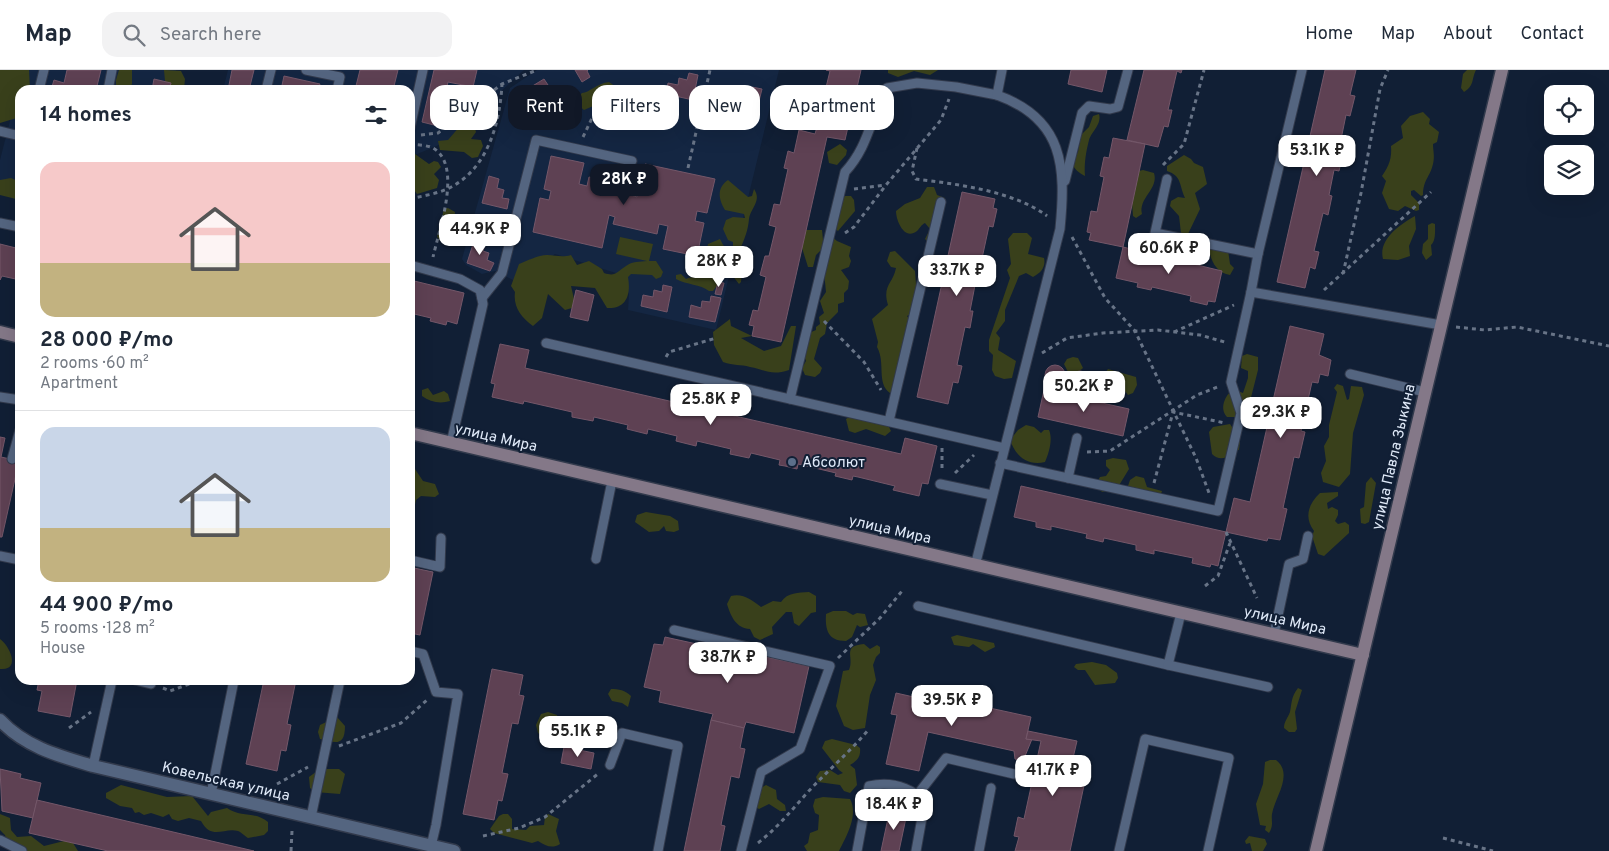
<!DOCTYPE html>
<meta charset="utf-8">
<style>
body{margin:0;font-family:Overpass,sans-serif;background:#f2f2f3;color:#1f2937;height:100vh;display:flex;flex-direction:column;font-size:19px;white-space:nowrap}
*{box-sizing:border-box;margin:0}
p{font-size:16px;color:#747a83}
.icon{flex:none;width:28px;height:28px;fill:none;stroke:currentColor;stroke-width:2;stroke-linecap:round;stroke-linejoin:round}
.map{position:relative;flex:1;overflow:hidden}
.sheet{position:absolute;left:15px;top:15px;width:400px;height:600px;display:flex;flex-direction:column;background:#fff;border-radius:15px;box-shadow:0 5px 20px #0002}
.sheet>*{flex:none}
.hud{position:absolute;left:430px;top:15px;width:475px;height:45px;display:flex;gap:10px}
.fabs{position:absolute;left:1544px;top:15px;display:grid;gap:10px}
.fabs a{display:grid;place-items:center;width:50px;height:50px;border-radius:10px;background:#fff;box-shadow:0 5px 20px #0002;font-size:25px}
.price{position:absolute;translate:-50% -42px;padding:0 11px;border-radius:10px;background:#fff;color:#222;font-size:16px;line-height:32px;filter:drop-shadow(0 1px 2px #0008)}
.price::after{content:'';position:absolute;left:50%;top:30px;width:15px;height:11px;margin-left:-8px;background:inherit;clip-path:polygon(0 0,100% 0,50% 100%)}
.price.on{background:#111827;color:#fff}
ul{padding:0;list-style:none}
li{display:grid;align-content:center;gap:10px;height:265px;padding:0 25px}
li+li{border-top:1px solid #e0e1e3}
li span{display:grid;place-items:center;height:155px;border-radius:15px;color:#555}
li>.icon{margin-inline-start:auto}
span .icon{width:90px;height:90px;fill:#fffc;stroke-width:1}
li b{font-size:21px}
h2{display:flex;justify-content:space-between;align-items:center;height:60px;padding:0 25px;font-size:21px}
.pill{padding:0 18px;border-radius:15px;background:#fff;box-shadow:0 5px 20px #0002;font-size:18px;line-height:45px}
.pill.on{background:#111827;color:#fff}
header{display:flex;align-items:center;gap:30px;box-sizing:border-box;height:70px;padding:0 25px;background:#fff;border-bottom:1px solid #e0e1e3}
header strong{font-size:24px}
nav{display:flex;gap:28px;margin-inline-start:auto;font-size:18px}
.search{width:350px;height:45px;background:#f2f2f3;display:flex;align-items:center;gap:12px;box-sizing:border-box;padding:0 18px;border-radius:15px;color:#747a83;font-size:19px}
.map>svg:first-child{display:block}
.built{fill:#142642}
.green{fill:#39401b}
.building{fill:#5e4153;stroke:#745769}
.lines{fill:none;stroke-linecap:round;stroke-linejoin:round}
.lane-casing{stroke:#323a4c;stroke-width:11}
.street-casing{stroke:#323a4c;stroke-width:15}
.secondary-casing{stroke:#323a4c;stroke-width:15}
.path{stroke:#687487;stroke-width:3;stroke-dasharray:4 4;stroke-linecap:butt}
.lane{stroke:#546580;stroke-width:9}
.street{stroke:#546580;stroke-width:12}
.secondary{stroke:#847888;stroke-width:12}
.service-dot{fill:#5c6f8a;stroke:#111f35;stroke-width:2}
.labels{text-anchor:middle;stroke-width:4;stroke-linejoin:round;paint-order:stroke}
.street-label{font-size:15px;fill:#dfe9f8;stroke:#111f35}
.poi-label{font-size:15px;fill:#dfe9f8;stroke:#111f35;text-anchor:start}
</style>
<header>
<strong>Map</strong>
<div class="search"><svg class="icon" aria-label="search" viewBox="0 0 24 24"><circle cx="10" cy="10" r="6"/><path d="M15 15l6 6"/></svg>Search here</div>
<nav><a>Home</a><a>Map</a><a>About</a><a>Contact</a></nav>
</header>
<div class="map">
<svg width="1609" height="781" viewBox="0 0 1609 781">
<rect width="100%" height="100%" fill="#111f35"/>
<g class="built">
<polygon points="23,0 176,0 172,20 20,20 20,124 0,120 0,90"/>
<polygon points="228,0 524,0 446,72 410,87 410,20 223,20"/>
<polygon points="537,0 779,0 716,260 628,240 629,224 619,204 555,184 517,212 495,201 482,204 466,195 462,189 510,18"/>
</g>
<g class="green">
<polygon points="0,0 29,0 30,20 20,20 20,47 0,53"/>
<polygon points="119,0 132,0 132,14 128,20 116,19 116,10"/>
<polygon points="164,0 181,1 185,9 184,19 172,20 165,11"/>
<polygon points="888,0 938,0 930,5 914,1 898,7 888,3"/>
<path d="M1467 0H1476C1471 10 1475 15 1464 22L1461 18 1463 4Z"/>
<path d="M609 12 635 30 625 38 607 30 584 40 578 35 579 26 582 23C589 23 597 13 609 12Z"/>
<polygon points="658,25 663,31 665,45 652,49 648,46 647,29"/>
<path d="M1423 42 1430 49 1429 54 1439 62 1437 72 1433 74C1433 81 1435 86 1433 94 1430 107 1423 110 1423 125L1421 126 1414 120 1411 121V125L1419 133V140L1416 141 1405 136 1398 141 1389 139 1382 123 1386 111 1382 106C1389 96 1392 88 1391 76L1403 68 1401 56 1410 46Z"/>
<path d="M1099 44C1102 54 1092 61 1089 70 1086 82 1084 93 1085 106 1080 104 1073 98 1072 93L1078 82 1081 65 1089 57 1093 46Z"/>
<polygon points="467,52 474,55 476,62 471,69 481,70 483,76 478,87 472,88 464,82 440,80 438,71 448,70 461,55"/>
<polygon points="840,74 847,80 846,85 837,95 829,93 827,82"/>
<polygon points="415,84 429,94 434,91 438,92 441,97 434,104 439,110 437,118 417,124 414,120 410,120 410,107 412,107 410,103 410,88"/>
<path d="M1184 85 1191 89 1194 93 1203 97 1207 114 1195 123 1200 139 1188 164 1181 163 1179 146 1170 136 1171 131 1178 127 1185 128C1179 115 1182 106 1167 101V96Z"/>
<path d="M1143 100 1154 103C1159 119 1138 128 1142 144L1136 148 1133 146 1132 133 1139 101Z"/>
<polygon points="11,108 20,112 20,130 0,125 0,110"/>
<path d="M728 110 748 127 752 126 754 119C762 131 751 137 749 149 748 160 745 168 740 179H733V172L728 170 723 159 726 150 733 147 745 148 744 144 725 140C719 130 716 118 728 110Z"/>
<path d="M927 117H934L937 125 945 128 942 140 929 173 925 169 930 159 925 153C921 155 920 158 917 161 904 171 896 150 896 141L905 134 920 128Z"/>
<polygon points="845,126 851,126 854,130 855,141 838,161 834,158 841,131"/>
<polygon points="448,138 455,142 453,165 448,171 441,171 437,167 444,139"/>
<path d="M1415 146 1416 159 1409 176 1410 186 1398 190 1383 189C1378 170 1399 155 1415 146Z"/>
<path d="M1432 153 1435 154C1435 160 1436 171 1431 175L1432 185 1426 190 1422 183 1423 174 1428 169V155Z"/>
<polygon points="806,160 822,160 823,170 822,179 816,185 813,197 808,197 802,178"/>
<path d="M1013 163H1027L1032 168 1028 184 1044 188C1046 197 1041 203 1033 207L1026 203 1019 206 1005 240V251L996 263 1000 268 998 280 1016 291 1012 308 1004 309 995 306 992 300 993 285 989 281V270L1010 208 1007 200 1011 194 1008 169Z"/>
<polygon points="831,166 837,171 851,177 849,186 851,191 849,197 841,200 849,211 848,219 844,223 844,232 838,234 838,242 827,253 825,264 820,268 814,289 822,298 820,303 815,307 805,305 802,298 806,291 803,282 808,272 809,263 816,260 816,257 820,254 819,247 824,243 820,231 826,222 824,202"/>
<path d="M620 167 653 174 649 191H656L663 202 661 207 656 209 652 205 631 204 628 207C631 224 627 239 607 238L595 218 571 216 574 229 572 238 565 240 548 224 542 248 533 256C521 247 513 237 515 222L511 216 519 194C527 191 538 185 547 185 556 185 561 188 571 185L577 195 589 191 602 199 604 203C616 207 616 202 626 196 632 191 640 192 647 191L616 184Z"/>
<path d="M720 169C727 185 744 193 741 212L739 214 732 205H725L713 221H709C700 214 687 215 676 209V205L681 204 686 209C696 205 703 210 712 207V200L705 190 708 174Z"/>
<path d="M1214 178 1228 180 1230 194 1234 198 1230 205C1217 203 1211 192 1209 179Z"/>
<path d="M895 181 915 201 916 214 921 217 915 242 907 246 915 256 914 266 894 321 890 323C876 313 886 293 877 277L878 272 872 249 888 235C882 215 893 214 896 198L891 197 887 191 890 182Z"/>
<path d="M730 249 731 256 752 266 741 268 764 281 781 276 791 256H796L789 300C771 306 766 300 750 297 740 294 734 296 723 292L714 275 713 262Z"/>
<path d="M1247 284 1258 287V300L1245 351 1240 347H1227C1219 338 1225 326 1233 319L1243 323 1248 308V301L1241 298 1242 286Z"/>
<polygon points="1073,287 1078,288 1083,298 1071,308 1064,294 1067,289"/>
<polygon points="1108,299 1136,307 1137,315 1133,323 1128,325 1121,316 1110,315 1106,310 1105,303"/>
<polygon points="1337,314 1343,316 1347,330 1349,329 1351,316 1362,317 1364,325 1353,363 1350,404 1339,417 1323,412 1321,403 1326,391 1324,376 1329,367 1329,355 1337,322 1334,318"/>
<path d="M428 318 433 325 444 321 448 324 450 331C440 334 430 332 422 326V320Z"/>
<polygon points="851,346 886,351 891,361 885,366 866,359 855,363 849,361 846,349"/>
<path d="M1230 354C1237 365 1242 365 1239 380L1232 381 1231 385C1224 389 1218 390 1212 384L1209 362 1213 357Z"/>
<path d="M1026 355 1034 357 1041 363 1044 360H1049C1053 369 1049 383 1045 392 1028 396 1016 387 1010 370L1018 360Z"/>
<path d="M1113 388 1126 390 1129 399 1118 417H1107L1106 421 1102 422C1097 417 1096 413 1100 407L1106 406 1110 400 1106 396V390Z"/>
<polygon points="410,397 415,399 423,411 435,414 439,424 435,427 421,426 416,430 414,439 410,440"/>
<polygon points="1136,406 1144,408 1147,417 1162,421 1161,424 1128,416 1130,410"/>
<polygon points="1371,407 1376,413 1369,452 1365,454 1361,453 1360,439 1364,437 1366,413"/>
<path d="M1338 422V426L1327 433 1328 439 1332 437 1338 440V445L1335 451 1338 454 1345 452 1349 455V463L1324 486 1318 484 1312 466 1314 461C1304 448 1308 434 1320 423Z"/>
<polygon points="646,442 670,446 678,451 679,460 674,462 666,461 664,456 659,461 649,462 635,452 637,445"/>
<path d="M809 522 816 526V542L811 543 799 556 794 553 792 542H786L772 557 773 564 760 570 754 567 750 559C736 558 731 547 727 534L731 526C743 523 752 530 761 537L773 531 781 532C788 522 798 523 809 522Z"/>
<path d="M833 541H846L853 545 857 543 865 544 868 555 860 557 857 555 852 567 846 571C828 571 825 560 826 544Z"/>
<polygon points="957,565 994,573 995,577 985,582 973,574 969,577 954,575 951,567"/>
<path d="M0 569C10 576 21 601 0 599Z"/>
<path d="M864 574 870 579 877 575 880 577V583L876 587 873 595 876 610 870 625 865 658 853 660 844 656 836 636 843 601 849 600C855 587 841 576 864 574Z"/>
<polygon points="1092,592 1106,595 1117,603 1118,608 1115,613 1095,615 1085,600 1078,600 1074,597 1076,594"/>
<path d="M1298 618 1302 620 1295 642 1297 659 1295 662H1289L1284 658C1284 651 1288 648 1290 642 1292 632 1291 627 1298 618Z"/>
<path d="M611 619C619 619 625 620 631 626L628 637 622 633 612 631 608 624Z"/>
<path d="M548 642 557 645 562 665C554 676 546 669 538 663L536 655 541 644Z"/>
<path d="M337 647 345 656C345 678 334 672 320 669L318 662 320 655Z"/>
<path d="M832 669 856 675 860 678C861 687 857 691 850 695L855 699 857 715 850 723 844 721 840 715 818 712 816 707 820 701 830 700 838 705 843 703 839 700 822 678 825 671Z"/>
<path d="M1270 690H1276C1294 704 1275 727 1272 744 1271 751 1274 755 1269 763L1265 760 1266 756 1260 755 1256 734 1263 714 1265 692Z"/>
<polygon points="320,699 339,699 345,704 340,724 315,722 310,718 309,707"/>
<path d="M121 715 167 727 192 726 208 746 211 742 227 738C241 748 255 741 268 752V761L264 765 248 768C245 766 241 762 238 761 224 757 212 771 201 751L189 748 178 751 172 749 169 744 163 747 151 743 144 745 139 742 135 743 132 738 120 736 106 728V723Z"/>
<polygon points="766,715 776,720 777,729 785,735 786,741 780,741 769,734 759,739 753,735 757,720"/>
<path d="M823 727 850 729C859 745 846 767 839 781H807L804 776 808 773 810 763 818 760 819 745 815 743 813 736 815 729Z"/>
<polygon points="0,744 10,748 11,760 17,767 31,766 44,776 64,771 73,773 78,781 10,781 5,765 0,760"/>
<path d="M503 744H508L512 749V759L526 760 530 756 544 755 545 747 548 744 559 749 556 761 560 774C552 779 546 776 538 771L532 773 494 763 490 759 499 746Z"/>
<polygon points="1249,766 1265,769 1267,774 1263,781 1252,781 1250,773 1246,774 1245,771"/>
</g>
<g class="building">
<polygon points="67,0 101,0 96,20 51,20 54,10 64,13"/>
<polygon points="232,0 254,0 249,20 228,20"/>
<polygon points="360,0 398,0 393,20 355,20"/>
<polygon points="434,0 477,0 473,17 448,12 438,56 422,52"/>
<polygon points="575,0 588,0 587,1 590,7 582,12"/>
<polygon points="826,0 861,0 845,70 827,67 781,272 752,266 754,256 749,255 753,240 758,241 766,207 760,205 765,186 769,186 776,157 769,155 774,134 780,135 788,99 784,98 788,81 794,83 799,60 815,64 817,57 813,56 817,37 821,38 830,1"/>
<polygon points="1071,0 1107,0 1102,22 1068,14"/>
<polygon points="1144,0 1182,0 1181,3 1177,1 1168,40 1172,40 1168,57 1164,56 1158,77 1127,70"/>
<polygon points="1325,0 1356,0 1350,25 1355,26 1350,46 1346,45 1339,79 1344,80 1339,101 1334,100 1329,125 1332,126 1328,145 1323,143 1314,181 1319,182 1315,199 1310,197 1305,218 1277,212"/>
<polygon points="689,3 698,5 693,30 666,24 668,13 678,15 679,8 687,10"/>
<polygon points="284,6 320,14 318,20 281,20"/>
<polygon points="154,9 171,13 169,20 152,20"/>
<polygon points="544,9 550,18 541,24 545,30 538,34 542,40 534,45 521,23"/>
<polygon points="752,17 762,19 756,43 730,37 732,26 742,29 743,22 751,23"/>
<polygon points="1113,68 1145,74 1123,177 1089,170 1091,163 1087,162 1091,141 1097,142 1104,107 1100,106 1104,87 1109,88"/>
<polygon points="551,86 584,93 579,114 587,116 589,107 632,116 631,125 637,127 645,94 715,109 707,143 697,141 695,151 704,153 697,186 663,179 668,156 659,154 657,164 613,154 615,147 609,145 602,178 533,162 540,128 549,130 551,121 544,119"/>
<polygon points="489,106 499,109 497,118 504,120 502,128 509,129 507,139 482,133"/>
<polygon points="962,122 995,129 993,138 997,139 993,157 989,156 981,193 984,194 980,211 976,210 970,241 973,241 970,258 965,257 957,295 962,296 958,313 953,312 948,334 917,327"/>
<polygon points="475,168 486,171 483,181 489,183 487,190 494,193 490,201 467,193"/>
<polygon points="0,174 20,179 20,210 2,206 0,210"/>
<polygon points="1123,177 1222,201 1215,232 1208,231 1207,235 1190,231 1191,226 1152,217 1151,220 1137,217 1138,213 1116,208"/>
<polygon points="410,210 464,223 457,254 447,251 446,255 430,251 431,248 410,243"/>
<polygon points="718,212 724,213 721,225 715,224"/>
<polygon points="663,215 672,217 667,242 641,236 643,225 653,227 654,220 662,222"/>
<polygon points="576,220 594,225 588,251 570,247"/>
<polygon points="711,226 721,228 715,252 689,247 691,235 701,238 702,231 710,232"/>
<polygon points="1290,256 1324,264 1319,285 1331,290 1328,306 1320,304 1318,313 1312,312 1301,361 1305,362 1299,388 1294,387 1283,438 1287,439 1280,470 1268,468 1267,471 1226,462 1234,428 1250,432"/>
<polygon points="500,274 529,280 525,298 901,384 905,368 937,376 928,414 922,413 919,426 893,420 895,416 858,407 853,406 852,410 835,406 836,403 798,394 797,399 785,396 779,395 780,390 751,383 749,388 730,384 731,379 697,371 696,376 676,371 677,366 648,359 647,364 627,359 628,355 594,347 593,351 572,347 572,342 524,331 523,334 492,327 495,314 491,313"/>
<circle cx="1055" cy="305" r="10"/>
<circle cx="1080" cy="311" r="10"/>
<polygon points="1044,320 1129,339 1123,366 1038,347"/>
<polygon points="0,367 5,368 1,387 19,391 2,467 0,467"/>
<polygon points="1021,416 1226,462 1218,496 1211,494 1210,497 1192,493 1193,488 1154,480 1154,484 1136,480 1136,475 1104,468 1103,472 1086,468 1087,464 1051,456 1051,460 1036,457 1036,452 1014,447"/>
<polygon points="414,498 433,502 420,565 410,563 410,501 414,502"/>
<polygon points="665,567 756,587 757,585 809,596 794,663 746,652 744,658 711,650 713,644 659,632 661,621 644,617 654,574 663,575"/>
<polygon points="492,599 523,605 519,625 524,626 518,654 512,653 502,703 508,704 502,731 498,730 494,750 463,744"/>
<polygon points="39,610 77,610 70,647 38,641 42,621 37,620"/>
<polygon points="264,610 296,610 287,654 291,655 286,681 281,680 277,701 246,694"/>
<polygon points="930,616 941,619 939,627 1031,647 1026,669 1032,669 1023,691 1015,689 1014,681 928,662 919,701 886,694 897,645 891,644 896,623 927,630"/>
<polygon points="711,650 744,658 740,678 745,679 739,708 731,706 721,755 725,756 720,781 684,781"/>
<polygon points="1028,661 1077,671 1073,688 1089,692 1070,781 1015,781 1019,767 1014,766 1018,747 1024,749 1041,671 1026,669"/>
<polygon points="564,677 594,683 591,699 561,693"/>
<polygon points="0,699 21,704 20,708 41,713 33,748 2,741"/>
<polygon points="37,730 254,781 108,781 64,771 29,763"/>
<polygon points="890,739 907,743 899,781 881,781"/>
</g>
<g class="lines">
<defs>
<g id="lane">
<polyline points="306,0 340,7 337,20"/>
<polyline points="39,20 44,0"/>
<polyline points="108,20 112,0"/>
<polyline points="266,20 271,0"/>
<polyline points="410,58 423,0"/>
<polyline points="0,61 20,66"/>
<polyline points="1167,109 1155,163 1258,184 1251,222"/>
<polyline points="1065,111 1082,43 1089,36 1110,39 1118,37 1128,0"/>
<polyline points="0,153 20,157"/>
<polyline points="1258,184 1302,0"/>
<polyline points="410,195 460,209 480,220 483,234 451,373"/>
<polyline points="482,228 502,203 536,70 632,91"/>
<polyline points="546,273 1004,378"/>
<polyline points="1350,304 1425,322"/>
<polyline points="0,327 20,330"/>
<path d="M790 329 845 102C869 76 870 48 887 18L917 13 956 17 997 25"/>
<polyline points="889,351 941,132"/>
<polyline points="12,389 20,360"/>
<polyline points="1000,393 1218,441 1241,343 1231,312 1251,222 1441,255"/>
<polyline points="1068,408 1077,368"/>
<polyline points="940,414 992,425"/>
<polyline points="0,486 20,490"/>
<polyline points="596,489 612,411"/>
<polyline points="410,490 440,497 441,468"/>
<path d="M975 496 1060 159C1066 97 1064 49 997 25L1002 0"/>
<polyline points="918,536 1168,595 1181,543"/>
<polyline points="674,560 830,596 800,679 761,702 741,781"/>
<polyline points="1274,564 1289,494 1303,489 1308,466"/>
<polyline points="410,581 423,584 436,622 458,624 436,755 431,776"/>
<polyline points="1168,595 1268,617"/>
<polyline points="135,610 151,614"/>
<polyline points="610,695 622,663 678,676 658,781"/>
<polyline points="93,696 112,610"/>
<polyline points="211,724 234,610"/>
<polyline points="918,724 946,688 1014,704"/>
<polyline points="311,747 340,610"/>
<polyline points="0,770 22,781"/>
<path d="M857 781 869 716C890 711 909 717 925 731L916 781"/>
<polyline points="979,781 991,718"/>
<polyline points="1119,781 1145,669 1229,688 1208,781"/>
</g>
<path id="street" d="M0 650C25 677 59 686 93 696L454 781"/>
<g id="secondary">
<polyline points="0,262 20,267"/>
<polyline points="410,363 1363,585"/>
<polyline points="1316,781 1502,0"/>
</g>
</defs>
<use href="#lane" class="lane-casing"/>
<use href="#street" class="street-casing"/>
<use href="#secondary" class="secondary-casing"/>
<g class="path">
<polyline points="421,65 438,63 502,14 537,0"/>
<polyline points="583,67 603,25"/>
<path d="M410 74C417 75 427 75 433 78 463 95 439 160 433 187"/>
<path d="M917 78 912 101 916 109C956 114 1014 121 1047 146"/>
<polyline points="1163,95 1184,74 1204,0"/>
<polyline points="688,98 710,0"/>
<polyline points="854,119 885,115"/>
<path d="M410 129C422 126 436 124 447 119 487 101 500 54 502 14"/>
<polyline points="845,163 854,157 886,115 941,50 949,29"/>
<polyline points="1072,167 1105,228 1135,261 1196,388 1209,423"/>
<polyline points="1343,204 1361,123 1380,19 1388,0"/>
<polyline points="1324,220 1431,122"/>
<polyline points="824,251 864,292 881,320"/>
<polyline points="1456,257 1485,260 1517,257 1609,276"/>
<polyline points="1174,262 1234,235"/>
<polyline points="1042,283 1067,268 1103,263 1158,260 1200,265 1228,273"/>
<polyline points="666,287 669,282 716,268"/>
<polyline points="942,378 942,401"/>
<polyline points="1087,382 1110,381 1197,325 1220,316"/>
<polyline points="955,403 974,385"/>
<polyline points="1154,413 1173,342 1225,353"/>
<polyline points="1226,462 1257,528"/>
<polyline points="1205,516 1218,506 1230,473"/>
<polyline points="838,588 880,548 902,521"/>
<polyline points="163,618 170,621 200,610"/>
<polyline points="69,658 91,642"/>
<polyline points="339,676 401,653 427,630"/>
<polyline points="277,714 308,697"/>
<polyline points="483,766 519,758 545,747 599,703"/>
<polyline points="1443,768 1493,781"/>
<path d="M758 773C777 758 791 741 807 723 827 701 850 682 869 659"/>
<polyline points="291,781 292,761"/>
</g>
<use href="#lane" class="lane"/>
<use href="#street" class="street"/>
<use href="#secondary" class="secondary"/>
</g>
<circle class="service-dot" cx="792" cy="392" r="5"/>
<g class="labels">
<g class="street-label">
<text transform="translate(496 367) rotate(13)" y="5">улица Мира</text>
<text transform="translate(1393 387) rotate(-77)" y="5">улица Павла Зыкина</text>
<text transform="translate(890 459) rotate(13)" y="5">улица Мира</text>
<text transform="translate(1285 550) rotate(13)" y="5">улица Мира</text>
<text transform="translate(226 711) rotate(13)" y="5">Ковельская улица</text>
</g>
<g class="poi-label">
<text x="802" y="397">Абсолют</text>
</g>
</g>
</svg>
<div class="fabs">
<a><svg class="icon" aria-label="locate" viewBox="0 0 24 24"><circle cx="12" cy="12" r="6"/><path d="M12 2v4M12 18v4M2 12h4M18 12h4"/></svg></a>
<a><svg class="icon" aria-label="layers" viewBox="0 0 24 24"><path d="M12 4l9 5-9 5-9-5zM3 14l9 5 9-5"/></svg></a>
</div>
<b class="price" style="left:1317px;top:107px">53.1K ₽</b>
<b class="price on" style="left:624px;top:136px">28K ₽</b>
<b class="price" style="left:480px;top:186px">44.9K ₽</b>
<b class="price" style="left:1169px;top:205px">60.6K ₽</b>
<b class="price" style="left:719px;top:218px">28K ₽</b>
<b class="price" style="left:957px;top:227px">33.7K ₽</b>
<b class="price" style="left:1084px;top:343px">50.2K ₽</b>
<b class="price" style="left:711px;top:356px">25.8K ₽</b>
<b class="price" style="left:1281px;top:369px">29.3K ₽</b>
<b class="price" style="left:728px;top:614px">38.7K ₽</b>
<b class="price" style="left:952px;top:657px">39.5K ₽</b>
<b class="price" style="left:578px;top:688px">55.1K ₽</b>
<b class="price" style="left:1053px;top:727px">41.7K ₽</b>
<b class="price" style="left:894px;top:761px">18.4K ₽</b>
<div class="hud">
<a class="pill">Buy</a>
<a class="pill on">Rent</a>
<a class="pill">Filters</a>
<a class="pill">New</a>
<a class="pill">Apartment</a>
</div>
<section class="sheet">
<h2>14 homes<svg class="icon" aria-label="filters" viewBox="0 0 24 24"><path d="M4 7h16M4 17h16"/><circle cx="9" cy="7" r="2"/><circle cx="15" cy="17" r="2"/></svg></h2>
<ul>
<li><span style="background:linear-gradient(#f6c9c9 65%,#c2b280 0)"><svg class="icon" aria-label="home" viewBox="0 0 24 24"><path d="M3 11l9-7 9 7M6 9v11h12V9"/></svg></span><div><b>28 000 ₽/mo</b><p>2 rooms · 60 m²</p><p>Apartment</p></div></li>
<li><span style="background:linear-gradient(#c9d6e8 65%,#c2b280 0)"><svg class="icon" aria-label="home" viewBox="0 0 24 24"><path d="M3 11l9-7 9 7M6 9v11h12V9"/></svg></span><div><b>44 900 ₽/mo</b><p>5 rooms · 128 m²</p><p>House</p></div></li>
</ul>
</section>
</div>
